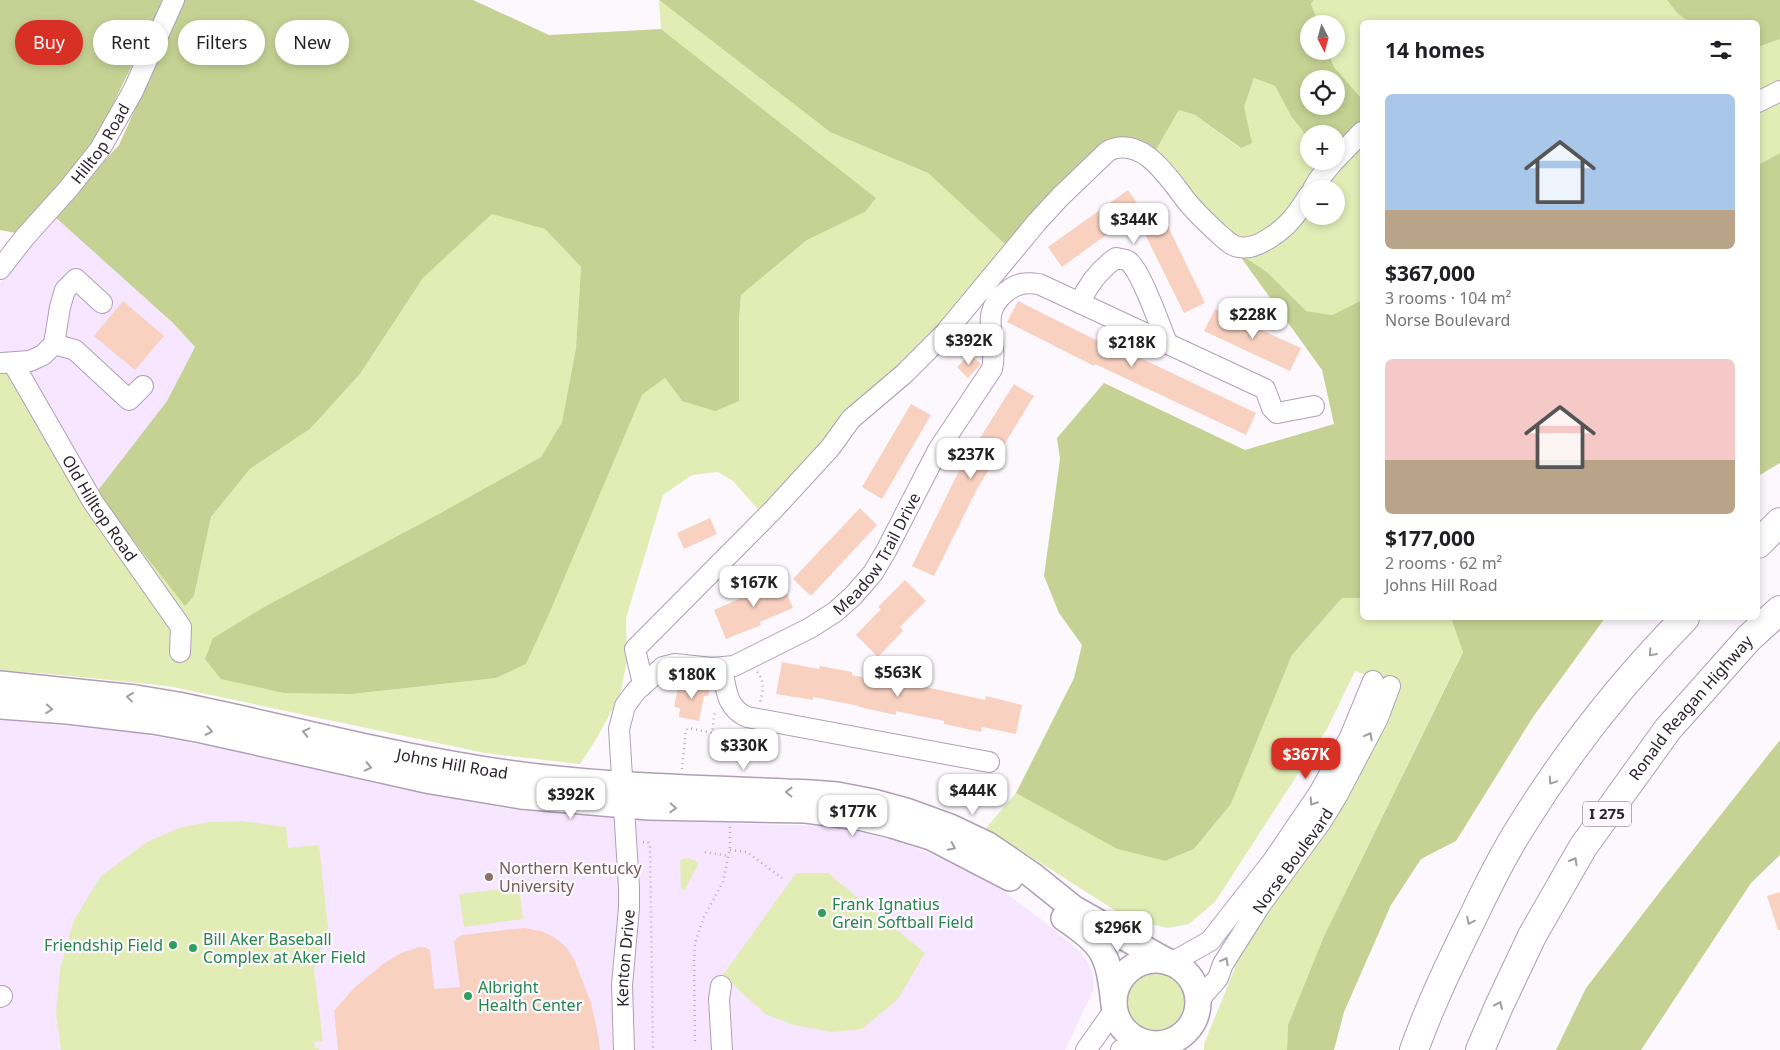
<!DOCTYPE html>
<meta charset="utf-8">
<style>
body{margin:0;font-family:"Noto Sans",sans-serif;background:#f6f6f6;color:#202124;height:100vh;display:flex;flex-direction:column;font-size:19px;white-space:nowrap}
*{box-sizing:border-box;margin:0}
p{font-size:16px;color:#757577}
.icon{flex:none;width:28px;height:28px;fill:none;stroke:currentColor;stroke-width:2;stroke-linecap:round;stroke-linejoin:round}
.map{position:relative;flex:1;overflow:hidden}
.details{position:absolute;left:1360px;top:20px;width:400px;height:600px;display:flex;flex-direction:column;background:#fff;border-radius:8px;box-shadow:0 2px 8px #0003}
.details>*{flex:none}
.hud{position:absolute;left:15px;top:20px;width:475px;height:45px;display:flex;gap:10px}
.needle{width:32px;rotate:174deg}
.buttons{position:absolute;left:1300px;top:15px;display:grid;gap:10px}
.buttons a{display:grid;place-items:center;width:45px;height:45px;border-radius:50%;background:#fff;box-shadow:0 2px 8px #0003;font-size:25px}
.price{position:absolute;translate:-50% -42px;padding:0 11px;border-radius:10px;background:#fff;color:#222;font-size:16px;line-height:32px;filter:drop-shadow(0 1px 2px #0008)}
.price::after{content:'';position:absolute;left:50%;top:30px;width:15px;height:11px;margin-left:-8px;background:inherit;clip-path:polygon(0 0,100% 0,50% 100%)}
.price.selected{background:#d93025;color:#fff}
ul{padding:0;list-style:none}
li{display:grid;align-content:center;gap:10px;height:265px;padding:0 25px}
li span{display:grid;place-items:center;height:155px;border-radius:8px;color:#555}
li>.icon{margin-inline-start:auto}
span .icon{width:90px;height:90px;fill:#fffc;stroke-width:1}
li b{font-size:21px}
h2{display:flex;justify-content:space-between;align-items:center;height:60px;padding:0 25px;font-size:21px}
.pill{padding:0 18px;border-radius:22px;background:#fff;box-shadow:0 2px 8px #0003;font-size:18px;line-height:45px}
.pill.selected{background:#d93025;color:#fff}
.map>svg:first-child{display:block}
.built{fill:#f7e6ff}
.green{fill:#e2edb6;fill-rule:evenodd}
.forest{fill:#c6d294;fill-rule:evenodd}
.building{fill:#f8d1c1}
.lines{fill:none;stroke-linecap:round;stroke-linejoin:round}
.minor-casing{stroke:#af9fb6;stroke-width:22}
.major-casing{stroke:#af9fb6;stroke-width:28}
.highway-casing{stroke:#af9fb6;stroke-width:30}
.path{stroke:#b3aeb5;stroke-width:2.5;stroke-dasharray:1 4;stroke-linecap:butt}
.minor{stroke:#fff;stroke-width:20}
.major{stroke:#fff;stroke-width:25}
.highway{stroke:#fff;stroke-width:28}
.oneway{stroke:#a09ca1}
.education-dot{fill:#8d6e63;stroke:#fcf8fd;stroke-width:2}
.leisure-dot{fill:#2e9e5b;stroke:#fcf8fd;stroke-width:2}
.labels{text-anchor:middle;stroke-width:4.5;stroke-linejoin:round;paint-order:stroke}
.shield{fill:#fcf8fd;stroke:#6a646c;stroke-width:1}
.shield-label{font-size:15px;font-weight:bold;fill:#2b242e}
.street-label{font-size:16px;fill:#2b242e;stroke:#fcf8fd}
.education-label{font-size:16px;fill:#785e54;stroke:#fcf8fd;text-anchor:start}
.leisure-label{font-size:16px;fill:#27864d;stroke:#fcf8fd;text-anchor:start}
</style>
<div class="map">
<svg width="1780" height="1050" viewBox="0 0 1780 1050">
<rect width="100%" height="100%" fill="#fcf8fd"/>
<g class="built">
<polygon points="54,216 173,323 195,347 167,401 96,493 0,372 0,283"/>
<polygon points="0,720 131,732 235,751 382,785 509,809 556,814 654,821 824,826 856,830 898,841 954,863 1003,891 1046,923 1083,954 1092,971 1094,983 1093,991 1065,1050 0,1050"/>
</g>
<g class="green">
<polygon points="659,0 830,132 928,173 1006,245 980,283 762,514 733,481 718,472 692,475 663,495 626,618 627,661 620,695 597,738 580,764 485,753 168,686 61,675 0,670 0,372 25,372 96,493 194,596 211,517 250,469 310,429 360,374 423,278 493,213 545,229 581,267 576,348 562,422 541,457 435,516 264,607 213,638 352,694 496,678 526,664 550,612 642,395 665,378 682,401 739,319 741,295 807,240 865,212 876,198 661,29"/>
<polygon points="1314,0 1667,0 1677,13 1689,22 1362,22 1362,99 1334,67 1328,51 1336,51 1336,24 1319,24 1311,4"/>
<polygon points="1780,39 1780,153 1758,165 1758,47"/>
<path d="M1254 78 1275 86 1291 116 1309 139V161H1327L1362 124V300L1332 315 1305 311 1267 272 1237 252 1179 204 1146 168 1179 110 1195 115 1240 148 1244 107ZM1309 189H1336V216H1309Z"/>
<polygon points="1342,598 1362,598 1362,618 1451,618 1463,651 1324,936 1288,1025 1287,1050 1204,1050 1204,1044 1235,968 1231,964 1397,687 1355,671 1327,729 1215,902 1189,924 1167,928 1127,918 986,828 1016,793 1117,849 1165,861 1194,849 1231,804 1292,655"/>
<polygon points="242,821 286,827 288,848 319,845 328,928 314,969 323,1041 314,1042 315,1048 319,1048 319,1050 61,1050 56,1013 60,969 74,920 101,876 147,842 179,828 210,822"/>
<polygon points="689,858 697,862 698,865 684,891 681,888 680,861 682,859"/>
<polygon points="796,873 828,873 925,953 898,999 862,1029 832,1032 794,1025 765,1014 723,975"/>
<polygon points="519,887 523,919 464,927 459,894"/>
<circle cx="1156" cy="1002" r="30"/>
</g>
<g class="forest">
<polygon points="0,0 164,0 94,143 21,234 0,230"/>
<polygon points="184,0 473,0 549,35 661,29 876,198 865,212 807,240 741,295 739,319 739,401 715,411 682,401 665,378 642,395 550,612 526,664 496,678 352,694 284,693 221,679 205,659 213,638 264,607 435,516 541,457 562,422 576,348 581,267 545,229 492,214 423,278 360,374 310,429 250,469 211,517 194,596 185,606 96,493 167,401 195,347 173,323 54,216 119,145"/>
<path d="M659 0H1314L1311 4 1319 24H1309V51H1328L1334 67 1362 99V124L1336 154V134H1309V139L1291 116 1275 86 1254 78 1244 107 1252 143 1241 148 1195 115 1179 110 1152 157 1119 146 1006 245 928 173 830 132ZM1309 79H1336V106H1309Z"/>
<polygon points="1667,0 1780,0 1780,39 1758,47 1758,22 1689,22 1677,13"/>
<polygon points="1780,153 1780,463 1758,476 1758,165"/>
<polygon points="1237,252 1267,272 1306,311 1332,315 1362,300 1362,598 1342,598 1292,655 1231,804 1194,849 1165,861 1117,849 1016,793 1074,678 1082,645 1059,613 1044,576 1060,459 1057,438 1104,383 1245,450 1334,424 1322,370"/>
<polygon points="1451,618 1605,618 1533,717 1456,841 1421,859 1391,905 1344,1012 1334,1050 1287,1050 1288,1025 1324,936 1463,652"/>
<polygon points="1780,740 1780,855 1751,883 1641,1050 1556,1050 1586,988 1662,889"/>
</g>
<g class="building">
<polygon points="1128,190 1150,222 1163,216 1205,303 1184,313 1135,214 1062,267 1048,247"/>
<polygon points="123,301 164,336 135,370 94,336"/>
<polygon points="1018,301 1112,348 1113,345 1256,413 1246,435 1095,364 1094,366 1007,322"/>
<polygon points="1215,309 1301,348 1290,371 1204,331"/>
<polygon points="970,354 981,364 968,378 957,367"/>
<polygon points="1014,384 1034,396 977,489 934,576 912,566 958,473"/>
<polygon points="911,404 931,415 882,499 862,487"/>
<polygon points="860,508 877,525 811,596 793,579"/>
<polygon points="710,518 717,534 684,549 677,533"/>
<polygon points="780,577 793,608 760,622 761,625 726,639 714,610 746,596 744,592"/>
<polygon points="905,580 926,601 900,627 903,631 878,657 856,635 881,609 878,607"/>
<polygon points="782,662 819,669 820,666 852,672 852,675 909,687 903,682 985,700 986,696 1022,705 1016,734 982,727 981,732 944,724 944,721 896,711 896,715 859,707 859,706 813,697 813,700 776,694"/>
<polygon points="689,681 710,685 708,696 704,696 699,721 679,717 680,708 674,707 678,688 687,690"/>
<polygon points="1780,892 1780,930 1778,930 1767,896"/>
<polygon points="524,928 541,931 554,937 565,946 574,959 591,1003 598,1035 600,1050 338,1050 334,1011 354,988 383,964 399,954 419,947 425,947 430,950 434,989 460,987 454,942 457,938 462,935"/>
</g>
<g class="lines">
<defs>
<g id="minor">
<polyline points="1758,102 1780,91"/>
<polyline points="1336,159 1362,132"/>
<polyline points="1313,189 1319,179 1334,161"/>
<path id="s1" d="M0 269 25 237 69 188 100 149 133 91 174 0"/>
<path d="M1080 303C1088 284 1099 270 1116 258 1120 259 1125 259 1128 261 1141 270 1160 326 1167 343"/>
<polyline points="54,344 75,350 129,400 143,386"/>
<polyline points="2,363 30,361 43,355 54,344 60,307 65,290 76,279 102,303"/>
<path id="s2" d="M13 363 93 502 181 627 180 652"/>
<path d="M722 668C726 688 726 708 747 717L989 762"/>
<path d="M643 684 635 649 774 509 830 448 851 419 904 374 945 333 1037 222 1060 197 1108 151C1142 135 1168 177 1185 199 1195 212 1208 224 1220 235 1226 240 1231 246 1239 247 1248 249 1260 244 1268 239 1287 228 1297 214 1309 195"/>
<polyline points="1171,963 1210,941 1272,862 1319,793 1350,737 1373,681"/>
<polyline points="721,986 719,999 722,1050"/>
<polyline points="0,997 2,996"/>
<path id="s3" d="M1198 1001 1218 978 1223 964 1261 904 1321 822 1337 796 1378 718 1390 686"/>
<path id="s4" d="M624 1050 622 985 629 908V887L619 729 625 706 636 691 663 667 675 664 712 668 734 666 810 628 835 612 853 596 873 573 886 551 938 450 992 369C999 341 977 314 1006 292 1017 283 1026 282 1039 284L1265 389 1272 408 1277 413 1314 406"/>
<polyline points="1086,1050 1115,1009"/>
<polyline points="1121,1050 1139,1040"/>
</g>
<g id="major">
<path id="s5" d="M0 684 136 698 178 705C277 725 375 752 475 768 586 787 699 788 811 793L837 795 873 802 906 811 950 827 988 845 1032 875 1073 908 1168 962"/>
<polyline points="0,706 67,711 153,721 202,730 431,781 521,796 649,807 806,810 859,817 892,825 931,837 1010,878"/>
<path d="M1064 918C1106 947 1108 954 1114 1004"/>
<circle cx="1156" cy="1002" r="42"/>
</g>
<g id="highway">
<polyline points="1758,544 1780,522"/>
<path d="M1414 1050C1430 1005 1451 961 1472 919 1487 887 1503 855 1522 825 1568 751 1624 680 1685 618"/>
<path id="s6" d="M1480 1050 1499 1006 1532 936 1583 847 1668 729 1749 638 1780 610"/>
</g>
</defs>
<use href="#minor" class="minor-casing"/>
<use href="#major" class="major-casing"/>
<use href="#highway" class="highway-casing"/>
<g class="path">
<path d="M757 672C766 682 762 692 760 704"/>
<polyline points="682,769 686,730 689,728 712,733 715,710"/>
<polyline points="643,842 648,842 650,846 653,1050"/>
<polyline points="730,850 747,852 782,878"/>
<polyline points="705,852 729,856"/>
<polyline points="695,1041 694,961 695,943 704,917 723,882 730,847 730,826"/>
</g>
<use href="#minor" class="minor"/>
<use href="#major" class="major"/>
<use href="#highway" class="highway"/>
</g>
<defs><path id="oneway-chevron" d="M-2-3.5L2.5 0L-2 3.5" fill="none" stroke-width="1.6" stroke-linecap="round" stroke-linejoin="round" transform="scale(1.25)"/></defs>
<g class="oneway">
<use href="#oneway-chevron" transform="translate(1652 653) rotate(131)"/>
<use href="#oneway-chevron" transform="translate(130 697) rotate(-173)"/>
<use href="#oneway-chevron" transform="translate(49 709) rotate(4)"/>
<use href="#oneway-chevron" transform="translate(209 731) rotate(12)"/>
<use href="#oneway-chevron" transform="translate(306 732) rotate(-167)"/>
<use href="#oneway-chevron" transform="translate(1369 736) rotate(-62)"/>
<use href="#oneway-chevron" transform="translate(368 767) rotate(13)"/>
<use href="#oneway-chevron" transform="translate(1552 781) rotate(124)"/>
<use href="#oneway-chevron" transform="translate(789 792) rotate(-179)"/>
<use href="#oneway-chevron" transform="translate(1313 802) rotate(123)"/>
<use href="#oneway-chevron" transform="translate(673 808) rotate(3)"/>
<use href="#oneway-chevron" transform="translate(952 847) rotate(26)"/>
<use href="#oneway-chevron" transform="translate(1574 861) rotate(-60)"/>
<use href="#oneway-chevron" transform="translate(1470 921) rotate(116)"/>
<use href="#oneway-chevron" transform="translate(1225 961) rotate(-61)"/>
<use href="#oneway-chevron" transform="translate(1499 1005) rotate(-66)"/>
</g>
<circle class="education-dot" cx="489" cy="877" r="5"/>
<g class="leisure-dot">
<circle cx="822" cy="913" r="5"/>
<circle cx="173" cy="945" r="5"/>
<circle cx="193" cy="948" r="5"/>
<circle cx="468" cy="996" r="5"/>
</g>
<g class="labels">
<rect class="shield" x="1583" y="801.5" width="48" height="25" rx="4"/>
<g class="shield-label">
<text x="1607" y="819">I 275</text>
</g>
<g class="street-label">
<text dy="6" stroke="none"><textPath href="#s1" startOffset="161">Hilltop Road</textPath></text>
<text dy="6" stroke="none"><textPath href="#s2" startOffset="169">Old Hilltop Road</textPath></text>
<text dy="6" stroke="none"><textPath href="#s4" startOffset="659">Meadow Trail Drive</textPath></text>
<text dy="6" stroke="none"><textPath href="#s6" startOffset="404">Ronald Reagan Highway</textPath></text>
<text dy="6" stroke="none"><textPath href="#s5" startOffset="460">Johns Hill Road</textPath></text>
<text dy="6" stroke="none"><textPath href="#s3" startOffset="170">Norse Boulevard</textPath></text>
<text dy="6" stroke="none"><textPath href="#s4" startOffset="92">Kenton Drive</textPath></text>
</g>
<g class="education-label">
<text x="499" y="874">Northern Kentucky<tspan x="499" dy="18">University</tspan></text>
</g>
<g class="leisure-label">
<text x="832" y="910">Frank Ignatius<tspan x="832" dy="18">Grein Softball Field</tspan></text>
<text x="203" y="945">Bill Aker Baseball<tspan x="203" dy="18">Complex at Aker Field</tspan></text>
<text x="163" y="951" text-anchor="end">Friendship Field</text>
<text x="478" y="993">Albright<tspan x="478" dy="18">Health Center</tspan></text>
</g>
</g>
</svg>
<div class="buttons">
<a><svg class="needle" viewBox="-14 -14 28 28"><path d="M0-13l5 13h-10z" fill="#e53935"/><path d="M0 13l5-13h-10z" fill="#757577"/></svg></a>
<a><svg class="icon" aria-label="locate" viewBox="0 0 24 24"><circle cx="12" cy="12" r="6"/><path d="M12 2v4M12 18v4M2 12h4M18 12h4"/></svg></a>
<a>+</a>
<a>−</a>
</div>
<b class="price" style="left:1134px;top:245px">$344K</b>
<b class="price" style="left:1253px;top:340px">$228K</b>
<b class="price" style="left:969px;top:366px">$392K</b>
<b class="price" style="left:1132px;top:368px">$218K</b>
<b class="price" style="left:971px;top:480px">$237K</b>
<b class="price" style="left:754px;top:608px">$167K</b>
<b class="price" style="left:898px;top:698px">$563K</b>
<b class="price" style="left:692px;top:700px">$180K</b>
<b class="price" style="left:744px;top:771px">$330K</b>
<b class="price selected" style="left:1306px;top:780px">$367K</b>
<b class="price" style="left:973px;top:816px">$444K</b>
<b class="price" style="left:571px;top:820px">$392K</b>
<b class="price" style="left:853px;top:837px">$177K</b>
<b class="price" style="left:1118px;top:953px">$296K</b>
<div class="hud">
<a class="pill selected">Buy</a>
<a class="pill">Rent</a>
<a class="pill">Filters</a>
<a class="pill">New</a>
</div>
<section class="details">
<h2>14 homes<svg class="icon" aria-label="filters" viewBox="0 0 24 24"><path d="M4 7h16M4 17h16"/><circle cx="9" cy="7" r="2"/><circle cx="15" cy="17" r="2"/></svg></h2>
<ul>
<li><span style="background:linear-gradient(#a9c7e8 75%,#b9a48a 0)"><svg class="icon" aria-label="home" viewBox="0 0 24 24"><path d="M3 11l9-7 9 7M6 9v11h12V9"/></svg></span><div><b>$367,000</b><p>3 rooms · 104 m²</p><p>Norse Boulevard</p></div></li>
<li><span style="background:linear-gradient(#f6c9c9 65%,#b9a48a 0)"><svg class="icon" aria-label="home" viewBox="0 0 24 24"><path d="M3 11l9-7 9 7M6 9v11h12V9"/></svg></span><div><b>$177,000</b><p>2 rooms · 62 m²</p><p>Johns Hill Road</p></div></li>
</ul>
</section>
</div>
